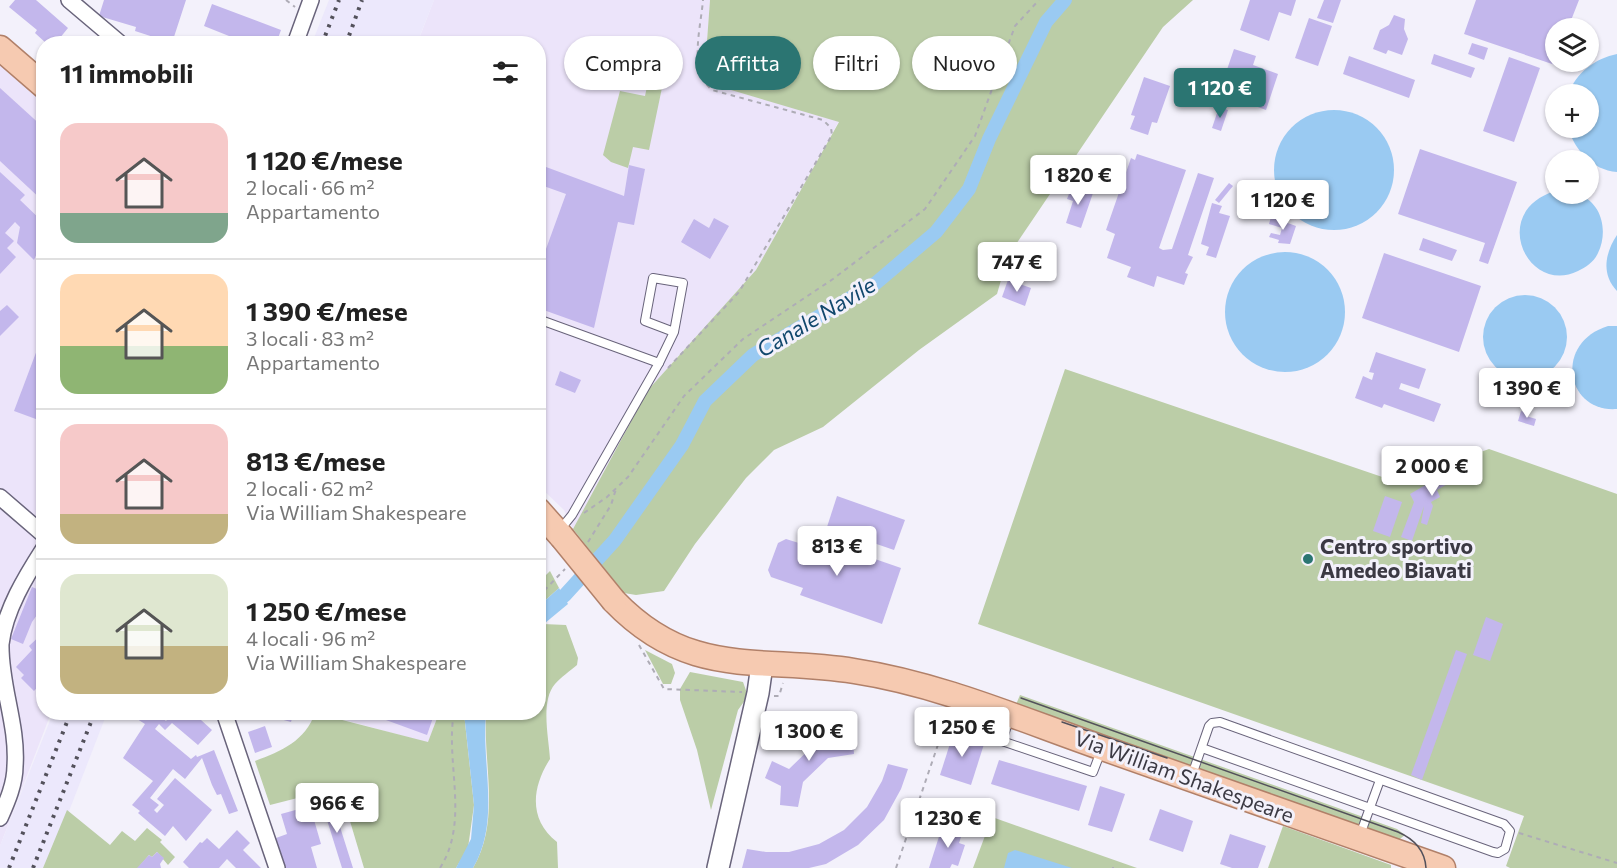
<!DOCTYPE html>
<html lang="it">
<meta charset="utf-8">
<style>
body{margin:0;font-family:Commissioner,sans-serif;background:#f6f6f6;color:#222;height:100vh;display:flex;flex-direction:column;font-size:22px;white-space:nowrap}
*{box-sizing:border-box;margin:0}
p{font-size:20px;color:#767676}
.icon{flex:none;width:33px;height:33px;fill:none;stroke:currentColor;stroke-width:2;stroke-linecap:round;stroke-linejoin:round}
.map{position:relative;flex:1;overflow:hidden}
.panel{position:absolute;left:36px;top:36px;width:510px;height:684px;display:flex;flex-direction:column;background:#fff;border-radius:24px;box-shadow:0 2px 4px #0004}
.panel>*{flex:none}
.banner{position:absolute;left:564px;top:36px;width:570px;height:54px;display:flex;gap:12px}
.controls{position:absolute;left:1545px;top:18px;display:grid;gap:12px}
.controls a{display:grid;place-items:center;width:54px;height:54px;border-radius:50%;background:#fff;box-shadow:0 2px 4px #0004;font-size:30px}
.price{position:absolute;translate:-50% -51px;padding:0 14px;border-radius:6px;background:#fff;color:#222;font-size:20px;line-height:39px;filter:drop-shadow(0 2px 3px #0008)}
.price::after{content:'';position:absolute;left:50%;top:36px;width:18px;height:14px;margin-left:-9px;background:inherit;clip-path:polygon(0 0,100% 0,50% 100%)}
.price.active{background:#2b7572;color:#fff}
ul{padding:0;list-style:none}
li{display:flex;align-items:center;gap:18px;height:150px;padding:0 24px}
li+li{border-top:2px solid #e0e0e0}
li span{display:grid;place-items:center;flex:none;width:168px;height:120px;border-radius:18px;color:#555}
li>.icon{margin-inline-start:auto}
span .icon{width:72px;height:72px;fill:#fffc;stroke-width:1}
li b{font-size:26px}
h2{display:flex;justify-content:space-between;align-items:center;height:72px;padding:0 24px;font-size:26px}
.tag{padding:0 21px;border-radius:27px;background:#fff;box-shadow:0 2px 4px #0004;font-size:21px;line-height:54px}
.tag.active{background:#2b7572;color:#fff}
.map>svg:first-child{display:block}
.industrial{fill:#ece4fa}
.built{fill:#ece8fc}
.green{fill:#bbcda7}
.water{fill:#9acaf2}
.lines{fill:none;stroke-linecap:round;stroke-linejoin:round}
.canal{stroke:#9acaf2;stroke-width:14}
.building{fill:#c3b7ec}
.lane-casing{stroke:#69647b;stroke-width:10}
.street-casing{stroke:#69647b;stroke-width:18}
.secondary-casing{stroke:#69647b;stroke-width:24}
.primary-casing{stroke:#b18069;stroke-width:27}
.path{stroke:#aeacb6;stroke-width:2;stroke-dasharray:4.5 4.5;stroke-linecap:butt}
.lane{stroke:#fff;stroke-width:8}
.street{stroke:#fff;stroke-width:15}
.secondary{stroke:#fff;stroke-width:21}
.primary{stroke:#f6cab1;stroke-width:24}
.tram{stroke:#53515b;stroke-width:1.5}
.rail{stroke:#53515b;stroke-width:4;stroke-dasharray:3 6;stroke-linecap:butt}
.primary-bridge-casing{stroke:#b18069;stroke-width:27;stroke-linecap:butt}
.primary-bridge{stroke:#f6cab1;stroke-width:24}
.poi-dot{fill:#2b7572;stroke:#f3f1fb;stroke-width:2}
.labels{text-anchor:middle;stroke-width:6;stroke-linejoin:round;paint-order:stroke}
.poi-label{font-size:21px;font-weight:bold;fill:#3b3943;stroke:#f3f1fb;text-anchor:start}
.street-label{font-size:21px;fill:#3b3943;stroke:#f3f1fb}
.water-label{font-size:22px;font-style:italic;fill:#11476d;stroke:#f3f1fb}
</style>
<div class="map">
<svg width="1617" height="868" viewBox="0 0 1617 868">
<rect width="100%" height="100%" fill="#f3f1fb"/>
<g class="industrial">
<polygon points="434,0 710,0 704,82 839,121 756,270 648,390 573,529 564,510 539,486 538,44 417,44"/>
<polygon points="0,51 43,87 44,712 51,713 0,846"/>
<polygon points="320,713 439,713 428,743"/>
</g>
<g class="built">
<polygon points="329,0 434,0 417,43 312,43"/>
<polygon points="53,713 107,713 47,868 0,868 0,846"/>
</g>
<g class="green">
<polygon points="710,0 1193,0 1163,27 1008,256 997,294 919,350 823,427 774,450 746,478 695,544 664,591 636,595 624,593 573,529 648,390 756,270 839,122 704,82"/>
<polygon points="626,63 657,71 663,83 649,150 633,147 628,168 611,162 603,155 620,91 645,96 648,82 624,75"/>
<polygon points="1065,369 1397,482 1489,449 1617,494 1617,868 1510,868 1506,866 1524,816 978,624"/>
<polygon points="550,571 559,588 539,606 539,582"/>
<path d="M543 624 566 625 578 658 577 665C570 671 561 677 555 684 540 701 549 739 550 759 532 787 528 819 557 842L558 868H473C501 821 483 764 486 713L538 712 539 628Z"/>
<polygon points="645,650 672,664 675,673 671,684 663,684"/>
<polygon points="690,672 743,682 748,696 738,710 711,810 697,750 680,700 680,689"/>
<polygon points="1020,695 1397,829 1405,835 1396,842 1015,707"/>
<path d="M315 713 428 742 439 713H464L474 805 468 848 456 868H364L341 791 321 792 270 805 255 761C282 751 305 741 315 713Z"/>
<polygon points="67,810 110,845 122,831 135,841 147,828 162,840 160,842 175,857 168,865 157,852 152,857 149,855 138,868 43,868"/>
<polygon points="992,817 1137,868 973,868"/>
<polygon points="1283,826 1391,865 1391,868 1268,868"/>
</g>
<g class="water">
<path d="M1617 54V172C1592 170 1575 150 1568 128H1588V94H1569C1575 73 1596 58 1617 54Z"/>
<circle cx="1334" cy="170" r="60"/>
<path d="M1555 191 1556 194C1563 194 1572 192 1579 195 1603 203 1608 233 1598 253 1594 262 1586 267 1578 271 1528 296 1488 212 1555 191Z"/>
<path d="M1617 235V291C1601 274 1605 253 1617 235Z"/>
<circle cx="1285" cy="312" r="60"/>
<circle cx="1525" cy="337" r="42"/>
<path d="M1608 326H1617V409C1566 413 1553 343 1608 326Z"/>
<polygon points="559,588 568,604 539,628 539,606"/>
<path d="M464 713H486C481 765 501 820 473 868H456L471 839 474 805Z"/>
<polygon points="1015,850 1072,868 1004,868 1008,853"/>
</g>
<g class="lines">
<polyline class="canal" points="538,617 565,595 615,540 682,445 705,401 753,355 876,283 936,232 969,189 989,139 1046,22 1065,0"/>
</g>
<g class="building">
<polygon points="15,0 36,0 68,28 55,44 47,44 35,33 37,30 9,7"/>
<polygon points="104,0 186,0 172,43 135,31 136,27 99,16"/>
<polygon points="1250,0 1296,0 1291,16 1279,12 1269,41 1240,30"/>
<polygon points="1324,0 1341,0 1333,23 1317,18"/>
<polygon points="1476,0 1579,0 1568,28 1556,28 1555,65 1464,34"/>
<polygon points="212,4 281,30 276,44 226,44 229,36 204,26"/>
<polygon points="1394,15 1405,19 1404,29 1408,39 1402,55 1388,50 1386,54 1373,49 1380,30 1389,25"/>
<polygon points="1309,18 1332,26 1318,66 1295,58"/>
<polygon points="1472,43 1488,48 1484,60 1468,54"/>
<polygon points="1234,49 1256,56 1253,65 1278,74 1266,110 1219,93"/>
<polygon points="1434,54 1475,68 1471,78 1431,64"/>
<polygon points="1349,56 1415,80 1409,98 1343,74"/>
<polygon points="1509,57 1540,68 1514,142 1483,131"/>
<polygon points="1144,77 1170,86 1157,123 1152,122 1148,135 1130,129 1135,116 1131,115"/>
<polygon points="0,88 44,128 44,202 0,161"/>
<polygon points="1219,107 1228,110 1221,131 1212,128"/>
<polygon points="1420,149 1517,182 1488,264 1479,261 1485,243 1398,214"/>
<polygon points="1137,154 1186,170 1159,248 1163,250 1172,249 1198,173 1214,178 1188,255 1193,257 1185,273 1188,274 1184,285 1157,276 1154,287 1127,277 1131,267 1107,258 1115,234 1106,230 1131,158 1135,160"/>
<polygon points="538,164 624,196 629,165 645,169 634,225 618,222 594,328 538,308 538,271 566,194 538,184"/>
<polygon points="0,172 25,195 20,200 44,223 44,237 34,260 17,243 20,227 15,222 5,233 14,241 7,248 16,257 0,274"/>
<polygon points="1229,183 1233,186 1219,203 1215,200"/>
<polygon points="1072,186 1093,193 1081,228 1066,223 1073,201 1067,199"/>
<polygon points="1212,203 1222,206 1219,213 1230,216 1216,258 1206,255 1209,247 1201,244"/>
<polygon points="1271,217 1296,226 1290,244 1278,243 1279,240 1269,237 1271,233 1280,235 1282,228 1269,224"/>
<polygon points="714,218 729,226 710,259 681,242 694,219 709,228"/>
<polygon points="1423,238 1457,250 1452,261 1419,250"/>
<polygon points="1384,253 1481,286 1459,352 1362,318"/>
<polygon points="1008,280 1031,288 1025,306 1002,297"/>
<polygon points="7,305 19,317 0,336 0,311"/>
<polygon points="43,334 44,334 44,422 14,411"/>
<polygon points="1376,352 1426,369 1419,389 1401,383 1399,389 1441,404 1434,422 1384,404 1382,408 1355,398 1363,376 1372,380 1374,373 1369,372"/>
<polygon points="560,371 581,380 575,393 555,385"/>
<polygon points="1521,411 1527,413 1526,416 1536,419 1534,426 1518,421"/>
<polygon points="1473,457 1478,466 1437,490 1440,497 1431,502 1433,506 1427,525 1421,523 1424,506 1412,541 1401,537 1414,502 1410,494"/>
<polygon points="837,496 905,520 894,550 827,527"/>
<polygon points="1385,496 1402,502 1390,537 1373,531"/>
<polygon points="786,539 818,549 820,540 901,568 882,624 800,595 803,588 771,577 768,570 778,543"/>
<polygon points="32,587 44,592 40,607 42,608 32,622 23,644 11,639"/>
<polygon points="1486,617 1503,624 1490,661 1473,655"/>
<polygon points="44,632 44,653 41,656 44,659 44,680 34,691 21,678 24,675 16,667 32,650 29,646"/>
<polygon points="1456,650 1467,654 1422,780 1411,775"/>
<polygon points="126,712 164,712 161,717 166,721 174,712 204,712 206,715 201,720 212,730 198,745 172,723 165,730 159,724 155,729 191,759 196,755 197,757 214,750 238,811 229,814 221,794 217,795 212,785 202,758 185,779 173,769 150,798 159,805 154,810 157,813 164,805 157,799 175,778 212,810 186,841 173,826 165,836 138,813 140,811 132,805 153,781 123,758 145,724"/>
<polygon points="270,712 294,712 291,722 269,716"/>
<polygon points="364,712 435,712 427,735"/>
<polygon points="826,719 833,736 853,735 854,754 828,758 803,782 798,807 780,805 781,786 765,778 772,761 789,769 816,743 809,726"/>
<polygon points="265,726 272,747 255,753 248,732"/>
<polygon points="954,731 985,741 971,785 940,775"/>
<polygon points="999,760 1087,786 1079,811 991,784"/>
<polygon points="888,764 908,769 901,789 884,820 858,845 826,864 809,868 742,868 747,849 766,852 789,852 819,844 844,830 867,807 882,781"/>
<polygon points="1100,786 1125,794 1112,832 1088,825"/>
<polygon points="335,800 338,810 335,811 353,868 342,868 322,804"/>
<polygon points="310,806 321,844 311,847 317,868 285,868 276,838 287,834 281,814"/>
<polygon points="1160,809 1193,821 1183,852 1149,840"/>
<polygon points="943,824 963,831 959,843 965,845 958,866 952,864 950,868 929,868"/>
<polygon points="237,830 250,843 243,850 261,868 236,868 227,859 219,868 189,868 183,862 200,842 202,843 207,838 219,849"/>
<polygon points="1230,834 1266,846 1258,868 1232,868 1220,864"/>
<polygon points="157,852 164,858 160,864 161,868 137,868 149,855 152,857"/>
</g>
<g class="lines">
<defs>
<g id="lane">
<polyline points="538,319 659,363 572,515 559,531"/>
<polyline points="659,363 674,332 683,283 653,278 645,321 674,332"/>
<polyline points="1010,717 1002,741 1093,772 1101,751"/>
<polyline points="1192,775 1209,726 1212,723 1220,722 1504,824 1510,831 1505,849 1498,853 1493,852 1202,748"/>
<polyline points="1360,835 1380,780"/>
</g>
<g id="street">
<polyline points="69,0 121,44"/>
<polyline points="295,44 311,0"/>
<polyline points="0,497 44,535"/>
<polyline points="224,712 277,868"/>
<path d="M0 818C7 802 15 784 15 766 18 725 0 685 1 644 5 610 26 576 44 548"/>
</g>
<polyline id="secondary" points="718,868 758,693 762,665"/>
<g id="primary">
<polyline points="0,48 44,86"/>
<polyline points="538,510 562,537"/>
<path d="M614 601C690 680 759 656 854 671 939 684 1020 719 1100 747 1214 788 1329 827 1443 868"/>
</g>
</defs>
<use href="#lane" class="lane-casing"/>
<use href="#street" class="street-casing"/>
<use href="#secondary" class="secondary-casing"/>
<use href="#primary" class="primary-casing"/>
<g class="path">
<polyline points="286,0 295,7"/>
<path d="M668 368 739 292 832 135 831 128 823 120 712 90C688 70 701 27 703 0"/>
<polyline points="584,513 607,497 628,477 684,396 743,339 833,279 925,209 975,136 1015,26 1039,0"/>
<polyline points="588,542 611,505 616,489"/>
<polyline points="538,597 565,569"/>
<polyline points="639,645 664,689 742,692"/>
<polyline points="774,696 779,696 783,683"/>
<polyline points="937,710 935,714 951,720"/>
<polyline points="1519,833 1617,863"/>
<path d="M440 868C470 821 445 763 454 712"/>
<polyline points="896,868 945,724 950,725 953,715"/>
<polyline points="1113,868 1113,867"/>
</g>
<use href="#lane" class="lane"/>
<use href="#street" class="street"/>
<use href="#secondary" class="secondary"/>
<use href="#primary" class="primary"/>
<g class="tram">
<path d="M1021 698 1398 832C1414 839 1425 850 1426 868"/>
<polyline points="1062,722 1167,758"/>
</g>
<g class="rail">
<polyline points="322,44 339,0"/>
<polyline points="346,44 362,0"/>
<polyline points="9,868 71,712"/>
<polyline points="33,868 95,712"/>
</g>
<defs>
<polyline id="primary-bridge" points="562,537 614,601"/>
</defs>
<use href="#primary-bridge" class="primary-bridge-casing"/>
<use href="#primary-bridge" class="primary-bridge"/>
</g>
<circle class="poi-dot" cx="1308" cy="559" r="6"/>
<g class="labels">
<g class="poi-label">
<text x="1320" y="554">Centro sportivo<tspan x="1320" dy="24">Amedeo Biavati</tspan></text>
</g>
<g class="street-label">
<text transform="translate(1184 777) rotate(20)" y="7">Via William Shakespeare</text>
</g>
<g class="water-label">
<text transform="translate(816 317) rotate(-31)" y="8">Canale Navile</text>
</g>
</g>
</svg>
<div class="controls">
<a><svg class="icon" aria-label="layers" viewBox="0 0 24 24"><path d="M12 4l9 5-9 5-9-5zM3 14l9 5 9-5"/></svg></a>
<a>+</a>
<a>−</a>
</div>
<b class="price active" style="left:1220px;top:119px">1 120 €</b>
<b class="price" style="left:1078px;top:206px">1 820 €</b>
<b class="price" style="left:1283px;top:231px">1 120 €</b>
<b class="price" style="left:1017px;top:293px">747 €</b>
<b class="price" style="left:1527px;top:419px">1 390 €</b>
<b class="price" style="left:1432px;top:497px">2 000 €</b>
<b class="price" style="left:837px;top:577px">813 €</b>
<b class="price" style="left:962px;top:758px">1 250 €</b>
<b class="price" style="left:809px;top:762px">1 300 €</b>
<b class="price" style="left:337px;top:834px">966 €</b>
<b class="price" style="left:948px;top:849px">1 230 €</b>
<div class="banner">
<a class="tag">Compra</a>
<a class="tag active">Affitta</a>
<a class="tag">Filtri</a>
<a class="tag">Nuovo</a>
</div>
<section class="panel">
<h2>11 immobili<svg class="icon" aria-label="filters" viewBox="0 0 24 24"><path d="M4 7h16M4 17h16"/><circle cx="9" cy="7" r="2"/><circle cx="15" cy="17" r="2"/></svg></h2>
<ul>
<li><span style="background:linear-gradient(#f6c9c9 75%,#7fa58c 0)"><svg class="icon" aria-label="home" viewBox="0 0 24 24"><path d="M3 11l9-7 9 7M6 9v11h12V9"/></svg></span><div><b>1 120 €/mese</b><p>2 locali · 66 m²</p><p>Appartamento</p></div></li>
<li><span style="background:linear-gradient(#ffd9b3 60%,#8fb573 0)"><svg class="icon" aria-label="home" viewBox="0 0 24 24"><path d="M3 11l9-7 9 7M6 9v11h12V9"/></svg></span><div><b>1 390 €/mese</b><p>3 locali · 83 m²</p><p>Appartamento</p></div></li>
<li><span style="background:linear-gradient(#f6c9c9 75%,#c2b280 0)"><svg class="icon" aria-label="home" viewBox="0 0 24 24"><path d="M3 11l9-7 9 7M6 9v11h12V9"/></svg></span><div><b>813 €/mese</b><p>2 locali · 62 m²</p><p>Via William Shakespeare</p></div></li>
<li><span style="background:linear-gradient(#dfe7d0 60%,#c2b280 0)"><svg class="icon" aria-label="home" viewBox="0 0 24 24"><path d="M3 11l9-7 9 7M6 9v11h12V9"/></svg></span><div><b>1 250 €/mese</b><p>4 locali · 96 m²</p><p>Via William Shakespeare</p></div></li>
</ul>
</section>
</div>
